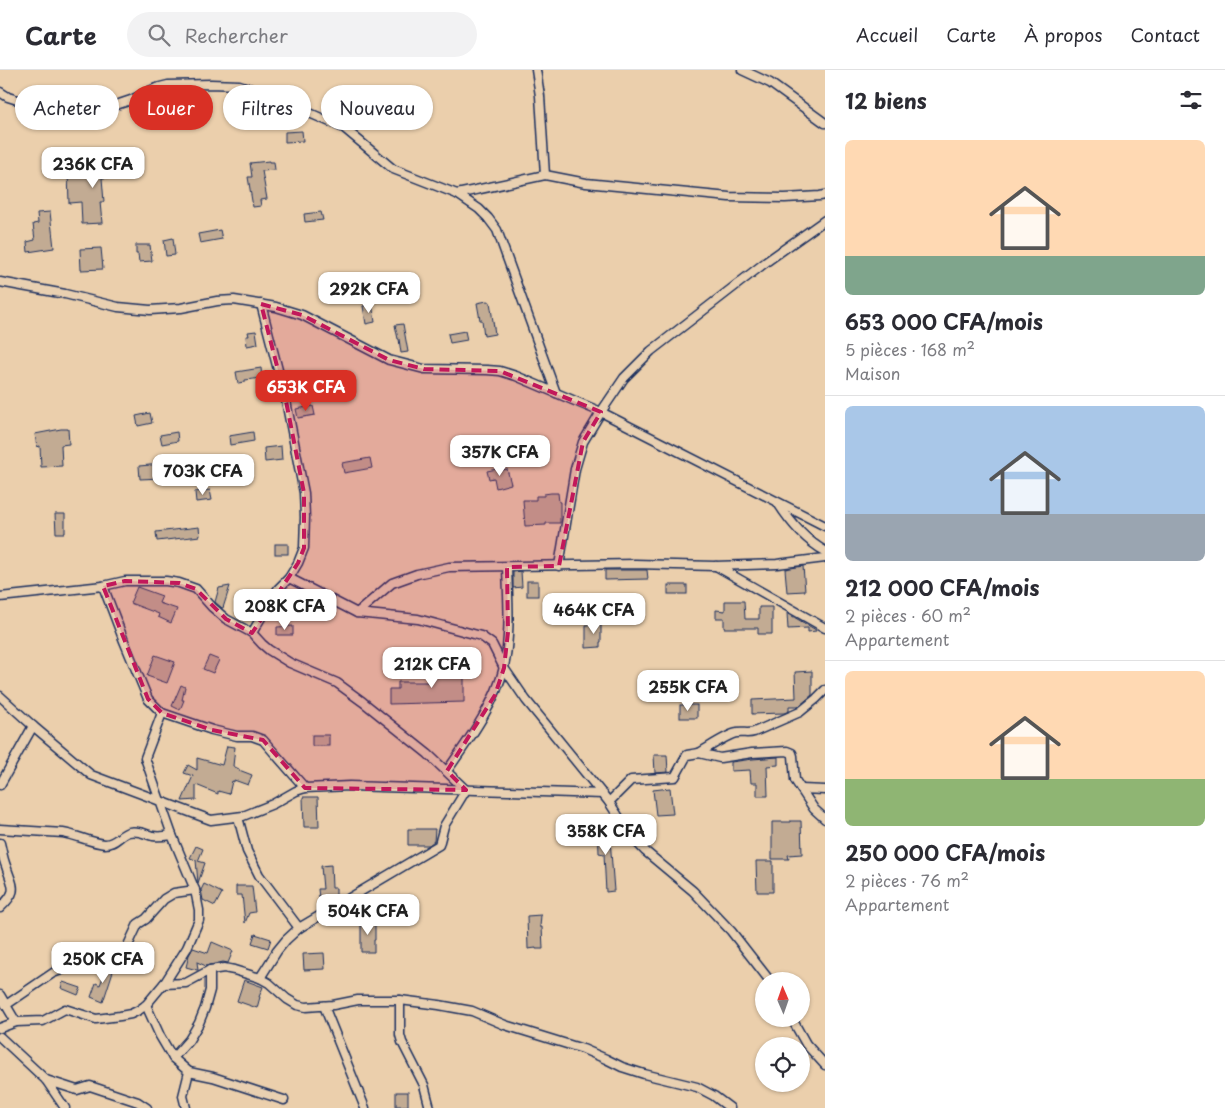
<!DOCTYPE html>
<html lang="fr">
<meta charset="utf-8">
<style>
body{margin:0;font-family:"Playpen Sans",sans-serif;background:#f2f2f3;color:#2b2b33;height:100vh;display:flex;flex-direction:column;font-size:19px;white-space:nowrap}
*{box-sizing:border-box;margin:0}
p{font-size:16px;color:#7c7c81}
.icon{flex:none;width:28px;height:28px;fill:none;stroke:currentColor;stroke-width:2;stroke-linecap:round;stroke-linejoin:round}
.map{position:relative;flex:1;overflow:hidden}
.sheet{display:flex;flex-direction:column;background:#fff;width:400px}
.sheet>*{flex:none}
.guide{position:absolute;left:15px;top:15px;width:475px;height:45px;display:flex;gap:10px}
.needle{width:32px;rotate:358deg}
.controls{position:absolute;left:755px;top:902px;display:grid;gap:10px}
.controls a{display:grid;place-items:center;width:55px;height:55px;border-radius:50%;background:#fff;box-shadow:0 1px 4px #0004;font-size:25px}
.price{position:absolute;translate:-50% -42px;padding:0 11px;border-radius:10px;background:#fff;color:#222;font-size:16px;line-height:32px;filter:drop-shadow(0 1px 2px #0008)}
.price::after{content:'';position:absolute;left:50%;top:30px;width:15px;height:11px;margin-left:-8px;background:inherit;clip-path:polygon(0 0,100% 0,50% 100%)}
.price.on{background:#d93025;color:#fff}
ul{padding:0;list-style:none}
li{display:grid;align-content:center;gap:10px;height:265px;padding:0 20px}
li+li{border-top:1px solid #e1e1e2}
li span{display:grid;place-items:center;height:155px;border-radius:8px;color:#555}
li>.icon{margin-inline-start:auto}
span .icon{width:90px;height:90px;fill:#fffc;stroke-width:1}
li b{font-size:21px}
h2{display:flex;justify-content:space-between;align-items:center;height:60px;padding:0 20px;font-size:21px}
.pill{padding:0 18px;border-radius:22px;background:#fff;box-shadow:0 1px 4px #0004;font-size:18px;line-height:45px}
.pill.on{background:#d93025;color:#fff}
header{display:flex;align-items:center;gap:30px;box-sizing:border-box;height:70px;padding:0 25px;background:#fff;border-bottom:1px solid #e1e1e2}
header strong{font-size:24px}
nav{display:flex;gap:28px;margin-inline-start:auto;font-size:18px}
.search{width:350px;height:45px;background:#f2f2f3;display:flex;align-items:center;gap:12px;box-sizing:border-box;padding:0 18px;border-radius:28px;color:#7c7c81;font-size:19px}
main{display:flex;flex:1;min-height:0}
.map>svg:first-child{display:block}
.building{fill:#c2ab93;stroke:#1b2f5e}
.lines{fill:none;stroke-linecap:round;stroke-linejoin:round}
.minor-casing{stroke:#1b2f5e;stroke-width:11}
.minor{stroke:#e9d0b1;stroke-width:8}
.marked{fill:#c2185b;fill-opacity:0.2;stroke:#c2185b;stroke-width:4;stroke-dasharray:10 6;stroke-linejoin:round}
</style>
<header>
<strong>Carte</strong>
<div class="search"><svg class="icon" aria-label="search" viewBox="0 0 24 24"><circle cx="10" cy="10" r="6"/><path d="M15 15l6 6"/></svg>Rechercher</div>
<nav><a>Accueil</a><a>Carte</a><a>À propos</a><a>Contact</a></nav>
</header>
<main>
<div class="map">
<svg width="825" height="1038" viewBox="0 0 825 1038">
<rect width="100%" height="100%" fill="#ebcfac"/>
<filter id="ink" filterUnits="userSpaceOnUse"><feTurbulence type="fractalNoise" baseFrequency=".02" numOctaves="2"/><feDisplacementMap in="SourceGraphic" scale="10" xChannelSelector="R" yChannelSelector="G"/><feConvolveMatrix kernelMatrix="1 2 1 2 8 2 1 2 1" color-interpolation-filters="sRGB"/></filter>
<g filter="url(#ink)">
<g class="building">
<polygon points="302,61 303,71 285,72 285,62"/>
<polygon points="269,91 269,92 274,92 275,100 262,101 267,129 260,130 261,136 253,137 248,107 252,107 250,93"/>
<polygon points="121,92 131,92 132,102 120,102 121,107 102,108 104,132 100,132 102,153 82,154 81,132 69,133 68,103 79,101 79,99 121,94"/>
<polygon points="50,142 54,178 28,182 27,172 35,170 33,154 38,153 37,143"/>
<polygon points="321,142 323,150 305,152 304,144"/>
<polygon points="220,160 222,169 200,173 198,164"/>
<polygon points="173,168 175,185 166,186 164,170"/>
<polygon points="136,175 150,175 152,191 139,192 138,184 136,184"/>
<polygon points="101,178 103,199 81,200 80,179"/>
<polygon points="487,231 490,232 495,264 484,266 482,250 480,250 477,233"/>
<polygon points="372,234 375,252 366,254 363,236"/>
<polygon points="403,254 408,282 401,283 399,269 398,269 395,255"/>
<polygon points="256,261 258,274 247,276 246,266 249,266 248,262"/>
<polygon points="465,261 467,270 450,273 448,264"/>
<polygon points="261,298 262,308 245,310 245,312 238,313 236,302"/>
<polygon points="313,336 315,345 298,348 296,339"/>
<polygon points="150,343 152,353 138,356 136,346"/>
<polygon points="61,359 68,359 69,374 61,375 62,396 41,397 40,376 37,377 35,364"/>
<polygon points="177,362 178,371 162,374 160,365"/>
<polygon points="253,362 254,371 230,375 229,366"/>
<polygon points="281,376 282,390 265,392 264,378"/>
<polygon points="370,388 372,398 344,403 342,393"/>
<polygon points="161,394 162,408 140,409 139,396"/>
<polygon points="502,398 502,400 507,399 511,414 496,418 494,408 489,409 487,401"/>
<polygon points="210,420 212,430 196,432 195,422"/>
<polygon points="551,423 558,423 559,432 560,432 560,453 546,453 546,455 525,456 523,430 536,430 536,426 544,426 544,424"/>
<polygon points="55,444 65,444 65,463 56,463"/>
<polygon points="199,457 200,466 157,471 156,462"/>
<rect x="275" y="474" width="13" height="10"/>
<polygon points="803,496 805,521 787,522 785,499"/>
<polygon points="605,500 647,500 648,509 605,510"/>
<polygon points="521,501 522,517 513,518 513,502"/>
<rect x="527" y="511" width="11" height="15"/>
<rect x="668" y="515" width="19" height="9"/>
<polygon points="230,516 223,538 222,538 215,532 219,518"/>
<polygon points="137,517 162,526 159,533 177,539 171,553 158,547 159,544 130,533"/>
<polygon points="725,531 744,531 745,549 759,549 759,537 772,537 772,564 758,564 758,558 724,558 724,548 716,548 716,540 725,541"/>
<polygon points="787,543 816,560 816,561 808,562 808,558 788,559"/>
<polygon points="593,550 601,550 601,572 600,572 600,577 586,578 586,555 593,555"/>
<polygon points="293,556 293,565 277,565 277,557"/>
<polygon points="155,585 175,592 167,613 147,606"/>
<polygon points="209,586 219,590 213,603 203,599"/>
<polygon points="464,599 464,632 389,634 389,619 398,619 398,612 428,612 428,600"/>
<polygon points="812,601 812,625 799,636 789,636 789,641 784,643 752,644 752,630 796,628 795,602"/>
<polygon points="181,615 185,617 182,630 184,630 180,640 172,636"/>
<rect x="680" y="635" width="17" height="13"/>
<rect x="312" y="665" width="17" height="11"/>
<polygon points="227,676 235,677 233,696 239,699 239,700 252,705 248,715 234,710 234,712 232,711 229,724 218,721 218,724 196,715 196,730 182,731 193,706 184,703 188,695 197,700 197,688 222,695"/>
<polygon points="654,685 667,685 668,702 655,703"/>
<polygon points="778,687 778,695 767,696 768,726 757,726 757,713 751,713 750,700 731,701 731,692 753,689"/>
<polygon points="670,718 673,744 656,745 653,720"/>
<polygon points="303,727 318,727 319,757 304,757"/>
<polygon points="790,751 801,751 802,784 788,785 789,789 772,789 772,752 790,752"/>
<polygon points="598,755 609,755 608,766 607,766 607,769 610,769 614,821 606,822 604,784 599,783"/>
<polygon points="408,759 435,759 434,771 429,775 408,775"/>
<polygon points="196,776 203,779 198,791 205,793 198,813 196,790 190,788"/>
<polygon points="756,791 773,791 773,822 757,822"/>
<polygon points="331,795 332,818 336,818 336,827 319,828 318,819 323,819 321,796"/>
<polygon points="204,814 222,823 215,836 203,830 201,820"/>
<polygon points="236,816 252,816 255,842 249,843 245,853 242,825 236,825"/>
<polygon points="541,845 540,857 542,857 543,879 536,879 536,878 528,879 527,846"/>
<polygon points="361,851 375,851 375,870 374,870 374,882 361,882"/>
<polygon points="255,864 271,869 268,878 252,873"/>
<polygon points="212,872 233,881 228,893 223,892 206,896 197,892 198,900 197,900 186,897 189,885 193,878 208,883"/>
<polygon points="324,883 325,899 304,900 303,884"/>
<polygon points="108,894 115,895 103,932 91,927 96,913 100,915"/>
<polygon points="244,910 263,917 259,927 260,927 257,938 237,931"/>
<polygon points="63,912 81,918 78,925 61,918"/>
<rect x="396" y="1022" width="12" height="14"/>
</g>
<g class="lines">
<defs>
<g id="minor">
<polyline points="536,0 540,26 545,105"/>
<polyline points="742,0 770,13 825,53"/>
<polyline points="0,22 8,27 30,34 87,41 110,37 131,30 156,18 168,15 211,14 239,15 268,25 344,58 393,99 457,124 479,139 488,148 497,160 556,323"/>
<polyline points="457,124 545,105 586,113 729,127 785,128 820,126 825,125"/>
<polyline points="0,212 65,224 118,237 150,240 181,238 217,231 234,230 276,237 302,245 389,290 424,299 487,300 500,301 516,306 601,342 825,456"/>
<path d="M778 433C790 452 805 470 825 481"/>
<polyline points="559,496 575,399 583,372 601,342 624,308 651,281 766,192 825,150"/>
<polyline points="716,496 825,558"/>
<polyline points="289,508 357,543 418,549 481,566 492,574 504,598 526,630 609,732 631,766 645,781 693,821 731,861 770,911"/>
<polyline points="0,527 103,516 125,511 166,511 179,513 196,519 212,537 226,549 252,563 262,574 269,580 290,593 337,613 363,632 428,684 466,720 444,756 439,775 299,858 286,870 277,881 260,908"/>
<polyline points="357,543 392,513 417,504 449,497 635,494 715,496 777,494 825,488"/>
<polyline points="252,563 278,519 289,508 298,493 304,478 305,447 304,423 286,331 261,234"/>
<polyline points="0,626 33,656 0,715"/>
<polyline points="162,643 212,660 237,666 252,666 263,670 305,718"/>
<polyline points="33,656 91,705 211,750 243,746 273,734 296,721 305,718 350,716 603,724"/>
<path d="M699 683C708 678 728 664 737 663 743 662 748 664 754 662L800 642 816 629 825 620"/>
<path d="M447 701C468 671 496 633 504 597 511 564 508 530 507 497"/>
<polyline points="801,719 825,720"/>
<polyline points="609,732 631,710 675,707 687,685 699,683 720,688 752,683 787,681 792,683 793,686 795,710 814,739 825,749"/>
<polyline points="238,747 247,781 259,805 299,858"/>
<path d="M0 759 63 763C77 765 91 773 105 774 116 774 120 764 129 762 138 760 145 764 153 766 159 767 166 766 172 765"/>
<path d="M0 773C2 781 3 789 6 796 13 818 19 820 0 838"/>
<polyline points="164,914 186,913 210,900 224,898 234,900 260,908 269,913 287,929 297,935 306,937 333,935 358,930 400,930 439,935 472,941 505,955 583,979 606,989 622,997 644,1004 697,1017 714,1026 730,1038"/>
<polyline points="0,925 16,952"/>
<polyline points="400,930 400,965 402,972 424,1015 430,1038"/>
<polyline points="6,935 53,903 89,889 116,888 123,886 138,854 146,849 164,829 174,823 195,820"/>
<polyline points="146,935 160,966 173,988 189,1002 183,1026 186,1038"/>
<polyline points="324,936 365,1038"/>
<polyline points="792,949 806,974 825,995"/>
<polyline points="0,958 16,952 43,951 65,939 96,949 120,946 131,944 139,940 146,935 166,911 187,878 199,850 199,840 195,820 172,765 145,688 162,643 148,629 124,571 103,516"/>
<polyline points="0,967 46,1010 65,1038"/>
<polyline points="173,988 189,970 199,953 205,938 210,920 210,900"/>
<polyline points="189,1002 213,1007 284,1030"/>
<polyline points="46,1010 77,1020 90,1016 138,1032 147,1038"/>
</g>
</defs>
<use href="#minor" class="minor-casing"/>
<use href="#minor" class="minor"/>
</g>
</g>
<path class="marked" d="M261 234 302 245 389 290 424 299 500 301 601 342 583 372 559 496 507 497 508 562 504 598 495 625 447 701 466 720 305 718 263 670 212 660 162 643 148 629 103 516 125 511 179 513 196 519 226 549 252 563 298 493 304 478V423L286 331Z"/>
</svg>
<div class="controls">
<a><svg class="needle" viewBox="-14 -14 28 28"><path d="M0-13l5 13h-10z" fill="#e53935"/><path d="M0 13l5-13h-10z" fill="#7c7c81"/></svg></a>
<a><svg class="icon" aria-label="locate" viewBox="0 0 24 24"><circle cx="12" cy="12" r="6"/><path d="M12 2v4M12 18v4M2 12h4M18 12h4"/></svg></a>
</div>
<b class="price" style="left:93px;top:119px">236K CFA</b>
<b class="price" style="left:369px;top:244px">292K CFA</b>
<b class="price on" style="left:306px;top:342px">653K CFA</b>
<b class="price" style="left:500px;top:407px">357K CFA</b>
<b class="price" style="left:203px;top:426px">703K CFA</b>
<b class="price" style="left:285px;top:561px">208K CFA</b>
<b class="price" style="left:594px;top:565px">464K CFA</b>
<b class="price" style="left:432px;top:619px">212K CFA</b>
<b class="price" style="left:688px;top:642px">255K CFA</b>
<b class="price" style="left:606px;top:786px">358K CFA</b>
<b class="price" style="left:368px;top:866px">504K CFA</b>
<b class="price" style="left:103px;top:914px">250K CFA</b>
<div class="guide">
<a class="pill">Acheter</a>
<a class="pill on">Louer</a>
<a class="pill">Filtres</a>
<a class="pill">Nouveau</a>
</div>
</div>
<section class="sheet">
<h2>12 biens<svg class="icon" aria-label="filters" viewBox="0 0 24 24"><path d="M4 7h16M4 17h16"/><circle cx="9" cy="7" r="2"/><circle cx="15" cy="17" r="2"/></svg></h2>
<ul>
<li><span style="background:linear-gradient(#ffd9b3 75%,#7fa58c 0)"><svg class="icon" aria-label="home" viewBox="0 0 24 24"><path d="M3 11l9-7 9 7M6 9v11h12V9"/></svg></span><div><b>653 000 CFA/mois</b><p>5 pièces · 168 m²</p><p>Maison</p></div></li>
<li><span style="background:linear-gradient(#a9c7e8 70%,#9aa5b1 0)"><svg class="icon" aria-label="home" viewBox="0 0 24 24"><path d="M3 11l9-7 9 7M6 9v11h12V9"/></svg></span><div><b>212 000 CFA/mois</b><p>2 pièces · 60 m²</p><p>Appartement</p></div></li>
<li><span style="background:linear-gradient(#ffd9b3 70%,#8fb573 0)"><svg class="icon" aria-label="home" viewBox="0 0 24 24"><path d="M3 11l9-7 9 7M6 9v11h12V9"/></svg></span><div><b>250 000 CFA/mois</b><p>2 pièces · 76 m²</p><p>Appartement</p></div></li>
</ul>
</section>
</main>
